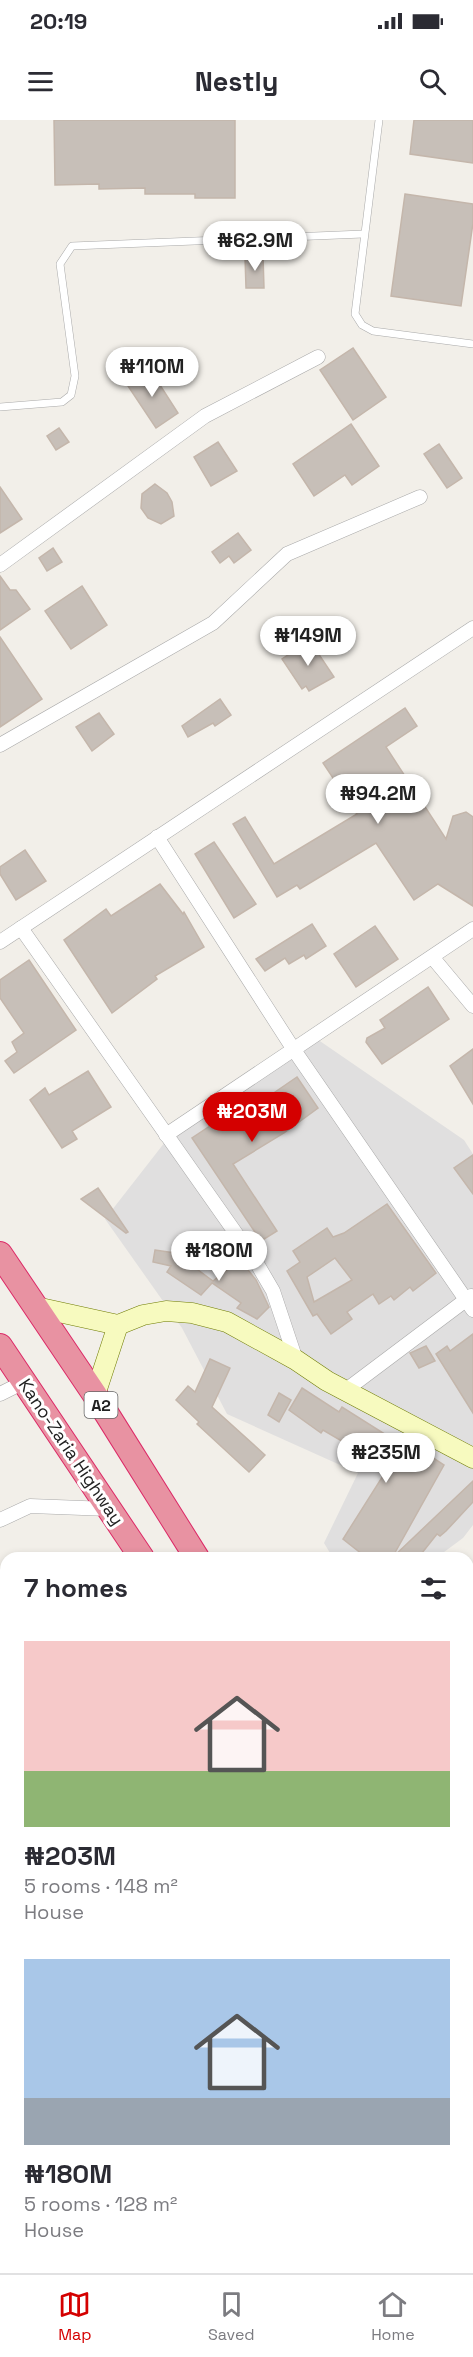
<!DOCTYPE html>
<meta charset="utf-8">
<style>
body{margin:0;font-family:"Space Grotesk",sans-serif;background:#f7f7f7;color:#2b2b33;height:100vh;display:flex;flex-direction:column;font-size:22px;white-space:nowrap}
*{box-sizing:border-box;margin:0}
p{font-size:20px;color:#7c7c81}
.icon{flex:none;width:33px;height:33px;fill:none;stroke:currentColor;stroke-width:2;stroke-linecap:round;stroke-linejoin:round}
.map{position:relative;flex:1;overflow:hidden}
.side{position:absolute;left:0px;top:1432px;width:474px;height:722px;display:flex;flex-direction:column;background:#fff;border-radius:18px 18px 0 0;box-shadow:0 3px 9px #0003}
.side>*{flex:none}
.price{position:absolute;translate:-50% -51px;padding:0 14px;border-radius:21px;background:#fff;color:#222;font-size:20px;line-height:39px;filter:drop-shadow(0 2px 3px #0008)}
.price::after{content:'';position:absolute;left:50%;top:36px;width:18px;height:14px;margin-left:-9px;background:inherit;clip-path:polygon(0 0,100% 0,50% 100%)}
.price.current{background:#d40000;color:#fff}
ul{padding:0;list-style:none}
li{display:grid;align-content:center;gap:12px;height:318px;padding:0 24px}
li span{display:grid;place-items:center;height:186px;border-radius:0px;color:#555}
li>.icon{margin-inline-start:auto}
span .icon{width:108px;height:108px;fill:#fffc;stroke-width:1}
li b{font-size:26px}
h2{display:flex;justify-content:space-between;align-items:center;height:72px;padding:0 24px;font-size:26px}
.status{display:flex;justify-content:space-between;align-items:center;height:42px;padding:0 30px;background:#fff;direction:ltr}
.status svg{height:16px;fill:currentColor}
header{display:flex;justify-content:space-between;align-items:center;height:78px;padding:0 24px;background:#fff;font-size:27px;font-weight:800}
.tab-bar{display:flex;justify-content:space-around;align-items:center;height:84px;border-top:2px solid #e1e1e2;background:#fff;font-size:16px;color:#7c7c81}
.tab-bar a{display:grid;justify-items:center;gap:3px}
.tab-bar .current{color:#d40000}
.map>svg:first-child{display:block}
.residential{fill:#e0dfdf}
.building{fill:#c7bfb8;stroke:#c4b6ab;stroke-width:1.5;fill-rule:evenodd}
.lines{fill:none;stroke-linecap:round;stroke-linejoin:round}
.lane-casing{stroke:#a9a9a9;stroke-width:8}
.street-casing{stroke:#a9a9a9;stroke-width:15}
.secondary-casing{stroke:#707d05;stroke-width:21}
.highway-casing{stroke:#dc2a67;stroke-width:26}
.lane{stroke:#fff;stroke-width:7}
.street{stroke:#fff;stroke-width:14}
.secondary{stroke:#f7fabf;stroke-width:20}
.highway{stroke:#e892a2;stroke-width:24}
.labels{text-anchor:middle;stroke-width:6;stroke-linejoin:round;paint-order:stroke}
.shield{fill:#fff;stroke:#646464;stroke-width:1.5}
.shield-label{font-size:16px;font-weight:bold;fill:#222}
.street-label{font-size:18px;fill:#222;stroke:#fff}
</style>
<div class="status"><b>20:19</b><svg viewBox="0 0 49 12"><path d="M0 12V9h3v3zM5 12V6h3v6zM10 12V3h3v9zM15 12V0h3v12zM26 1h20v11H26zM47 4h2v5h-2z"/></svg></div>
<header><svg class="icon" aria-label="menu" viewBox="0 0 24 24"><path d="M4 6h16M4 12h16M4 18h16"/></svg>Nestly<svg class="icon" aria-label="search" viewBox="0 0 24 24"><circle cx="10" cy="10" r="6"/><path d="M15 15l6 6"/></svg></header>
<div class="map">
<svg width="473" height="2153" viewBox="0 0 473 2153">
<rect width="100%" height="100%" fill="#f2efe9"/>
<polygon class="residential" points="314,917 464,1020 473,1034 473,1405 463,1418 436,1438 333,1438 324,1423 358,1353 227,1294 182,1208 105,1099 172,1013"/>
<g class="building">
<polygon points="54,0 235,0 235,78 195,78 195,74 145,74 145,68 99,69 99,64 55,65"/>
<polygon points="414,0 473,0 473,43 410,34"/>
<polygon points="405,74 473,84 473,103 461,186 391,176"/>
<polygon points="263,136 264,168 246,168 245,137"/>
<polygon points="353,228 386,277 353,300 320,250"/>
<polygon points="149,248 178,293 156,308 126,263"/>
<polygon points="351,304 379,346 352,365 345,355 314,376 293,344"/>
<polygon points="59,308 69,322 56,330 47,316"/>
<polygon points="218,322 237,351 211,366 194,337"/>
<polygon points="439,324 462,358 447,368 424,334"/>
<polygon points="155,364 167,373 172,382 174,396 161,404 148,398 141,388 142,374"/>
<polygon points="0,367 22,399 0,413"/>
<polygon points="238,413 251,430 234,443 229,436 220,443 212,432"/>
<polygon points="53,428 62,442 47,451 39,438"/>
<polygon points="0,456 10,470 16,470 30,489 0,510"/>
<polygon points="82,466 107,505 71,529 45,491"/>
<polygon points="0,517 42,579 0,607"/>
<polygon points="306,523 308,526 312,524 334,557 309,571 306,566 302,569 282,539"/>
<polygon points="220,579 231,595 215,606 213,603 188,617 182,606"/>
<polygon points="405,588 417,606 386,627 446,719 453,696 466,692 473,697 473,786 438,764 414,780 376,723 300,769 297,765 277,777 233,704 245,697 274,744 357,694 323,643"/>
<polygon points="99,593 114,614 92,631 76,607"/>
<polygon points="214,722 256,784 234,798 195,734"/>
<polygon points="25,730 46,761 16,780 0,754 0,747"/>
<polygon points="160,764 183,794 184,792 204,827 155,856 157,859 112,893 64,820 106,789 111,796"/>
<polygon points="312,804 326,826 306,839 304,835 289,844 285,838 265,851 256,839"/>
<polygon points="375,806 398,839 356,867 334,834"/>
<polygon points="29,840 76,910 14,953 5,941 17,932 12,922 24,913 0,878 0,860"/>
<polygon points="428,867 449,899 382,944 366,922 367,918 385,908 380,900"/>
<polygon points="473,929 473,984 450,946"/>
<polygon points="88,951 111,987 72,1011 77,1019 62,1028 30,980 45,968 49,975"/>
<polygon points="297,957 318,988 284,1013 233,1044 277,1111 261,1121 192,1018 255,976 259,983"/>
<polygon points="473,1035 473,1074 454,1048"/>
<polygon points="98,1068 128,1112 126,1113 81,1079"/>
<path d="M387 1084 436 1153 413 1171 410 1167 394 1180 391 1176 379 1184 373 1174 347 1192 352 1199 331 1214 317 1194 313 1196 287 1151 300 1142 293 1131 327 1108 333 1117 344 1113ZM335 1138 352 1160 314 1182 307 1157Z"/>
<polygon points="155,1130 175,1133 213,1161 240,1140 256,1160 269,1187 257,1199 237,1188 241,1183 212,1163 201,1175 167,1152 171,1146 153,1142"/>
<polygon points="473,1214 473,1293 436,1234 447,1226 450,1231"/>
<polygon points="426,1226 435,1241 419,1248 410,1233"/>
<polygon points="210,1239 230,1248 212,1287 265,1335 249,1352 197,1304 199,1302 176,1280 188,1266 195,1272"/>
<polygon points="302,1268 339,1292 342,1287 402,1325 406,1320 444,1345 392,1438 473,1361 473,1382 446,1411 440,1416 437,1414 418,1438 367,1438 343,1419 388,1348 323,1310 321,1313 289,1290"/>
<polygon points="279,1273 291,1280 279,1302 268,1295"/>
</g>
<g class="lines">
<defs>
<g id="lane">
<polyline points="379,0 355,194 362,205 373,211 473,224"/>
<polyline points="0,287 62,282 71,275 75,256 60,144 72,126 363,114"/>
</g>
<g id="street">
<polyline points="0,445 205,296 318,237"/>
<polyline points="0,625 213,503 287,434 420,377"/>
<polyline points="157,717 294,930 473,1190"/>
<polyline points="21,808 256,1142 273,1171 296,1240"/>
<polyline points="0,822 473,508"/>
<polyline points="433,838 473,886"/>
<polyline points="166,1015 473,809"/>
<polyline points="346,1270 471,1176"/>
<polyline points="0,1274 24,1262"/>
<polyline points="0,1400 30,1386 109,1389"/>
<polyline points="468,1757 473,1755"/>
<polyline points="468,2109 473,2107"/>
<polyline points="376,2148 378,2153"/>
<polyline points="308,2153 330,2148"/>
</g>
<g id="secondary">
<polyline points="36,1187 118,1205 143,1195 166,1191 192,1193 227,1202 296,1240 327,1261 473,1338"/>
<polyline points="95,1275 118,1205"/>
</g>
<g id="highway">
<polyline points="0,1134 95,1275 197,1438"/>
<polyline points="0,1226 142,1438"/>
<polyline points="468,1845 473,1852"/>
<polyline points="468,1928 473,1936"/>
</g>
</defs>
<use href="#lane" class="lane-casing"/>
<use href="#street" class="street-casing"/>
<use href="#secondary" class="secondary-casing"/>
<use href="#highway" class="highway-casing"/>
<use href="#lane" class="lane"/>
<use href="#street" class="street"/>
<use href="#secondary" class="secondary"/>
<use href="#highway" class="highway"/>
</g>
<g class="labels">
<rect class="shield" x="84.5" y="1272" width="33" height="26" rx="4.5"/>
<g class="shield-label">
<text x="101" y="1291">A2</text>
</g>
<g class="street-label">
<text transform="translate(71 1332) rotate(56)" y="6">Kano-Zaria Highway</text>
</g>
</g>
</svg>
<b class="price" style="left:255px;top:152px">₦62.9M</b>
<b class="price" style="left:152px;top:278px">₦110M</b>
<b class="price" style="left:308px;top:547px">₦149M</b>
<b class="price" style="left:378px;top:705px">₦94.2M</b>
<b class="price current" style="left:252px;top:1023px">₦203M</b>
<b class="price" style="left:219px;top:1162px">₦180M</b>
<b class="price" style="left:386px;top:1364px">₦235M</b>
<section class="side">
<h2>7 homes<svg class="icon" aria-label="filters" viewBox="0 0 24 24"><path d="M4 7h16M4 17h16"/><circle cx="9" cy="7" r="2"/><circle cx="15" cy="17" r="2"/></svg></h2>
<ul>
<li><span style="background:linear-gradient(#f6c9c9 70%,#8fb573 0)"><svg class="icon" aria-label="home" viewBox="0 0 24 24"><path d="M3 11l9-7 9 7M6 9v11h12V9"/></svg></span><div><b>₦203M</b><p>5 rooms · 148 m²</p><p>House</p></div></li>
<li><span style="background:linear-gradient(#a9c7e8 75%,#9aa5b1 0)"><svg class="icon" aria-label="home" viewBox="0 0 24 24"><path d="M3 11l9-7 9 7M6 9v11h12V9"/></svg></span><div><b>₦180M</b><p>5 rooms · 128 m²</p><p>House</p></div></li>
</ul>
</section>
</div>
<nav class="tab-bar">
<a class="current"><svg class="icon" aria-label="map" viewBox="0 0 24 24"><path d="M3 6l6-2 6 2 6-2v14l-6 2-6-2-6 2zM9 4v14M15 6v14"/></svg>Map</a>
<a><svg class="icon" aria-label="saved" viewBox="0 0 24 24"><path d="M7 4h10v16l-5-4-5 4z"/></svg>Saved</a>
<a><svg class="icon" aria-label="home" viewBox="0 0 24 24"><path d="M3 11l9-7 9 7M6 9v11h12V9"/></svg>Home</a>
</nav>
